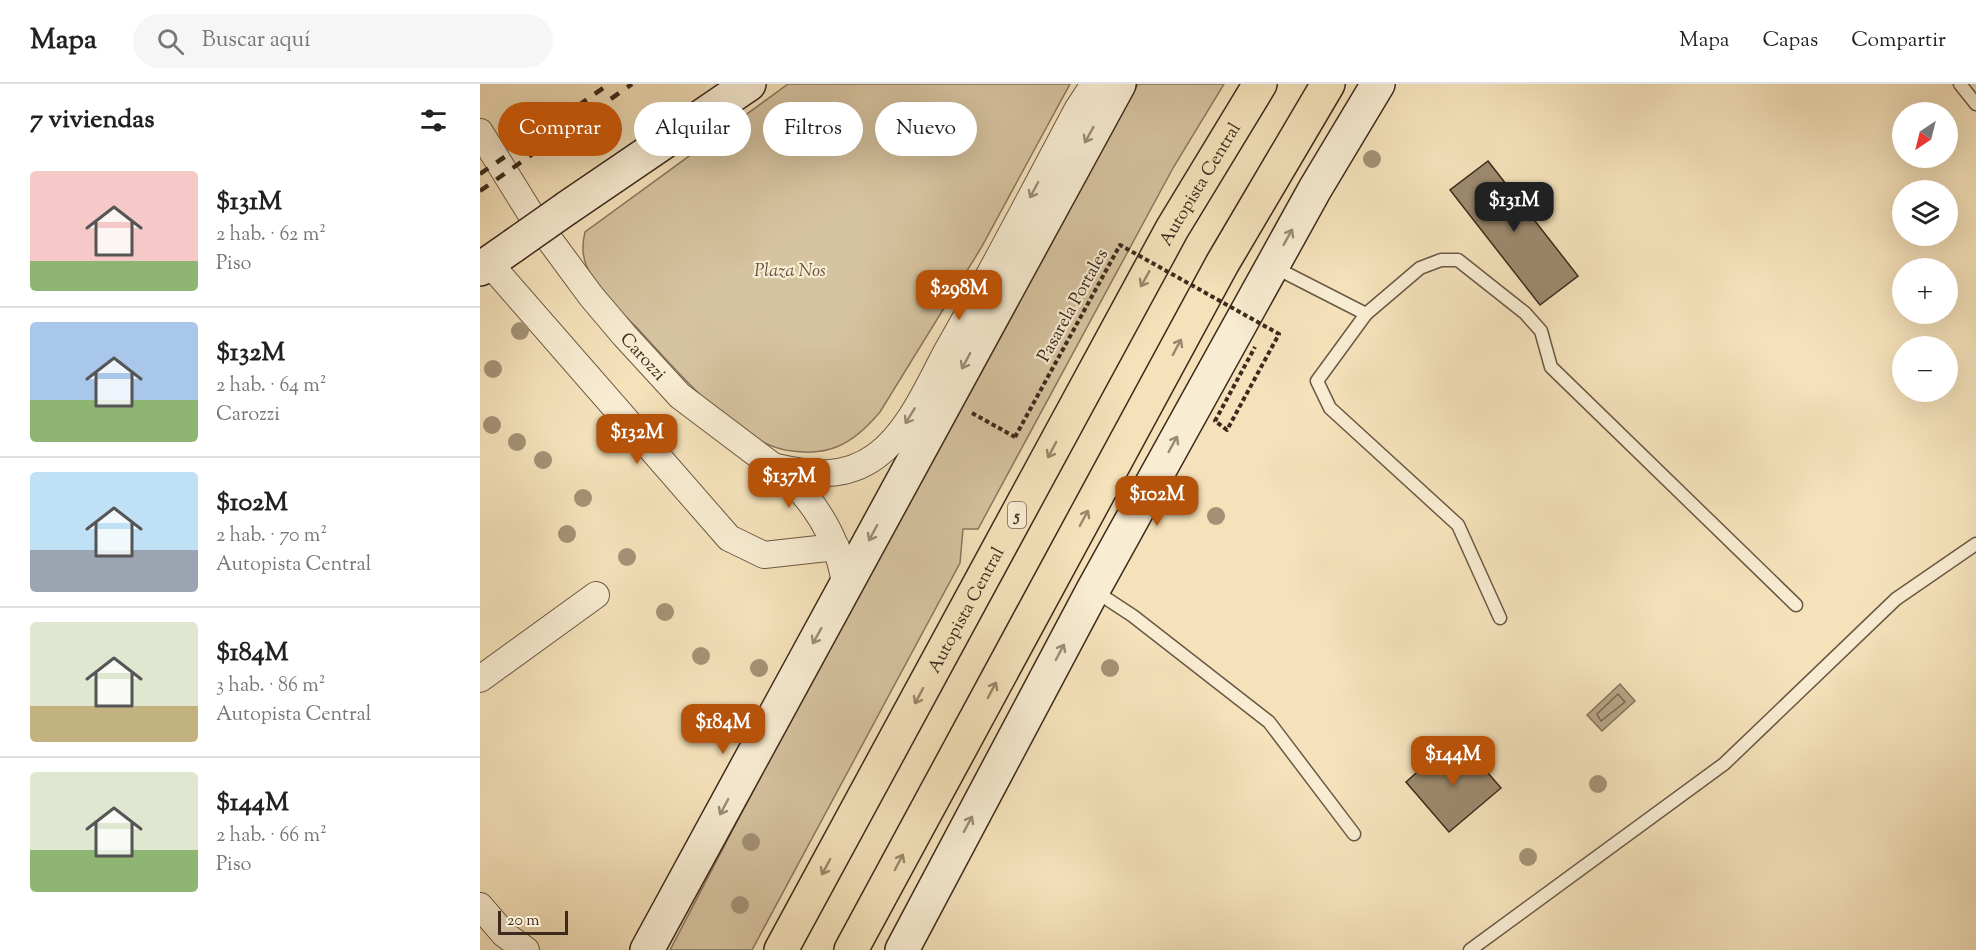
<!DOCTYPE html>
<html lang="es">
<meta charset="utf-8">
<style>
body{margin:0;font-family:"Sorts Mill Goudy",serif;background:#f6f6f6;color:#222;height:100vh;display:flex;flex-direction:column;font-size:22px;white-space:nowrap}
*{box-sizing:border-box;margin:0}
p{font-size:20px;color:#767676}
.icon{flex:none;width:33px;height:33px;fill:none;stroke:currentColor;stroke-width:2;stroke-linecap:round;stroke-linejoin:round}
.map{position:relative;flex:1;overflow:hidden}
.drawer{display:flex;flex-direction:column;background:#fff;width:480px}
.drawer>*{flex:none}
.banner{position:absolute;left:18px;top:18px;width:570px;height:54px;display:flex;gap:12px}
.needle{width:39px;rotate:215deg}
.buttons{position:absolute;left:1412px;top:18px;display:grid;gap:12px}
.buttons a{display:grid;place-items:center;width:66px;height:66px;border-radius:50%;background:#fff;box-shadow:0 6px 24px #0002;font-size:30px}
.scale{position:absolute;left:18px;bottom:15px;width:70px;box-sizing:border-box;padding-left:6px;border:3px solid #3d2a1d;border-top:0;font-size:16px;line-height:21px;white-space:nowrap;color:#3d2a1d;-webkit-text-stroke:4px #f8ecd2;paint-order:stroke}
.price{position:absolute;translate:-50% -51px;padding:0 14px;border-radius:12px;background:#b45309;color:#fff;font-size:20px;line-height:39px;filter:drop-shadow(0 2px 3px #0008)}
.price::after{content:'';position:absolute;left:50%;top:36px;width:18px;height:14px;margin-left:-9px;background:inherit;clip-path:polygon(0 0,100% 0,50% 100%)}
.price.selected{background:#222;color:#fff}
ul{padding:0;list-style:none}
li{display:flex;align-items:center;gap:18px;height:150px;padding:0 30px}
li+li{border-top:2px solid #e0e0e0}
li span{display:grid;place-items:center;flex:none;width:168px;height:120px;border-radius:6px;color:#555}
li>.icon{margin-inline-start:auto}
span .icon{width:72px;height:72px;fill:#fffc;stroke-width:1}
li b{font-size:26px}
h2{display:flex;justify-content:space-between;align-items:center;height:72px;padding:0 30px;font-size:26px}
.chip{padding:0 21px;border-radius:27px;background:#fff;box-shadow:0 6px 24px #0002;font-size:21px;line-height:54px}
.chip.selected{background:#b45309;color:#fff}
header{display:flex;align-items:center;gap:36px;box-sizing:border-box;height:84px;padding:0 30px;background:#fff;border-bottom:2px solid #e0e0e0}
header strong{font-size:28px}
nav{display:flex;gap:33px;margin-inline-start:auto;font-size:21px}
.search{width:420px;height:54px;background:#f6f6f6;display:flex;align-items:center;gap:15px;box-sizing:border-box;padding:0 21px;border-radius:33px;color:#767676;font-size:22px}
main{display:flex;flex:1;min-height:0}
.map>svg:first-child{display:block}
.green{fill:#d6c39f;stroke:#8a765e;stroke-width:1.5}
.water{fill:#b6a385;stroke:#86735b;stroke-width:1.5}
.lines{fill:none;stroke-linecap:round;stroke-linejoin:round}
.shore{stroke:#7a6651;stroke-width:1.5}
.building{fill:#9d8a6f;stroke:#3d2a1d;stroke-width:1.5}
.lane-casing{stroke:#6b5844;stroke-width:15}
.street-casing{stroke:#6b5844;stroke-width:28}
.secondary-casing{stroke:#3d2a1d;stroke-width:36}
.highway-casing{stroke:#3d2a1d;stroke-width:36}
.path{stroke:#3d2a1d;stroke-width:4;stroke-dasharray:4.5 3;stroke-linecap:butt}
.lane{stroke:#f8ecd2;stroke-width:12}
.street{stroke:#f8ecd2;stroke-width:26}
.secondary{stroke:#f8ecd2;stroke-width:33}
.highway{stroke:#f5e2ba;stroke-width:33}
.rail{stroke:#3d2a1d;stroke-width:4.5;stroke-dasharray:10 10;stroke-linecap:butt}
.secondary-bridge-casing{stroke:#3d2a1d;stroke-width:36;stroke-linecap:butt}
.path-bridge{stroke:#3d2a1d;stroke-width:4;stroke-dasharray:4.5 3;stroke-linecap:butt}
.secondary-bridge{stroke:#f8ecd2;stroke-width:33}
.tree{fill:#a59276}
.oneway{stroke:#9a8b78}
.oneway2{stroke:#99866c}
.labels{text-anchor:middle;stroke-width:4.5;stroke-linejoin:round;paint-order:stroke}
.shield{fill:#f8ecd2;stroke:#756453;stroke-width:1.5}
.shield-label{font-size:16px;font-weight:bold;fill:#3d2a1d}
.street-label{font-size:18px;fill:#3d2a1d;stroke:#f8ecd2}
.park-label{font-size:18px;font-style:italic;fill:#63503e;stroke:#f8ecd2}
</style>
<header>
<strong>Mapa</strong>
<div class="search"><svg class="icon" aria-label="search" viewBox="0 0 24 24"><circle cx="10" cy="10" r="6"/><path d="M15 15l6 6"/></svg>Buscar aquí</div>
<nav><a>Mapa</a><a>Capas</a><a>Compartir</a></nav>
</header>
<main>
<section class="drawer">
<h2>7 viviendas<svg class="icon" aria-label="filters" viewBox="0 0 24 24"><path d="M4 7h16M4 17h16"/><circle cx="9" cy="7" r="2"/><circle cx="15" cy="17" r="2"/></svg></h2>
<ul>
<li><span style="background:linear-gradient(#f6c9c9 75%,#8fb573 0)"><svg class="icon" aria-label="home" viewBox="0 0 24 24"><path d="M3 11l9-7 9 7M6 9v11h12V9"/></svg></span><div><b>$131M</b><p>2 hab. · 62 m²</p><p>Piso</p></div></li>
<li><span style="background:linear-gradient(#a9c7e8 65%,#8fb573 0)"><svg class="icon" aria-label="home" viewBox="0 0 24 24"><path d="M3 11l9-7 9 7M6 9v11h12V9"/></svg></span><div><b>$132M</b><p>2 hab. · 64 m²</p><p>Carozzi</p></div></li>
<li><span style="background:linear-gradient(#bfe0f5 65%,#9aa5b1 0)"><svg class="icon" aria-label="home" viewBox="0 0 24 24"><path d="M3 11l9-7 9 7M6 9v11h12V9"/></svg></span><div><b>$102M</b><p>2 hab. · 70 m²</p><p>Autopista Central</p></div></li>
<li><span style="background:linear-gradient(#dfe7d0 70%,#c2b280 0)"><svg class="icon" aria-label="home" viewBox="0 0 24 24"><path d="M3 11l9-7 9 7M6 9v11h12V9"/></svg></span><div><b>$184M</b><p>3 hab. · 86 m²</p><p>Autopista Central</p></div></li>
<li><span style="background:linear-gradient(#dfe7d0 65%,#8fb573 0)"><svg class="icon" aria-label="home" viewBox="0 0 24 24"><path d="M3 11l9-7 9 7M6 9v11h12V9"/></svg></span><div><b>$144M</b><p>2 hab. · 66 m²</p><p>Piso</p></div></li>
</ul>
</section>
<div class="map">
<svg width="1496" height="866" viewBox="0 0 1496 866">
<rect width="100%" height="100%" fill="#f5e2ba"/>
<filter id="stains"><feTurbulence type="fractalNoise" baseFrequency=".00333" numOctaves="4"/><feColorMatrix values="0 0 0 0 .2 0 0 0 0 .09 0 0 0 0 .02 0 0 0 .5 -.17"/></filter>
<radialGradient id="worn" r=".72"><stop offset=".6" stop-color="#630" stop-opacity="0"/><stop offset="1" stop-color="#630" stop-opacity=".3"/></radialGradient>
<g class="green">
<path d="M308 0H590L501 164 400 328C373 360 349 374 305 366 253 355 194 284 159 246 141 228 118 207 107 183 102 172 102 160 105 148Z"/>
<polygon points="658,0 744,0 693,84 498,445 483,445 480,479 272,866 190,866 320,617"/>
</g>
<polygon class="water" points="1140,600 1155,617 1122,647 1107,631"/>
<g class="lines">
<polygon class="shore" points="1138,610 1145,618 1121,637 1117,630"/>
</g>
<g class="building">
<polygon points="1008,77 1098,192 1060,221 970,106"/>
<polygon points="987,665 1021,704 969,748 926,698 962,666 972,678"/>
</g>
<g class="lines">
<defs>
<g id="lane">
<polyline points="1480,0 1496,20"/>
<polyline points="794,183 886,230"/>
<polyline points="615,507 653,532 789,638 874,750"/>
<polyline points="1020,534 978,441 850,324 837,297 886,230 940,184 961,176 978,176 1045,229 1061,247 1071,283 1316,521"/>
<polyline points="990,866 1244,680 1416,515 1496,460"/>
</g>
<g id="street">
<path id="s1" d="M0 48 52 132 111 212 144 251 200 312 310 395C340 425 359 458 365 500"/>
<polyline points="9,179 249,454 284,471 356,463"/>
<path d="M296 383C331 391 365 395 396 372 429 348 448 302 467 267 512 188 554 107 597 26L614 0"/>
<polyline points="0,595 116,511"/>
<polyline points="0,822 24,850 46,866"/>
</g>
<g id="secondary">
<polyline points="87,124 269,0"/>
<polyline points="0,185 33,162"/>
<polyline points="167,866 639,0"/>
<polyline points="422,866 613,506 835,105 898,0"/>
</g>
<g id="highway">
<path id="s2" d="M301 866 692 145 780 0"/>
<polyline points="371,866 742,180 848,0"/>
</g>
</defs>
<use href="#lane" class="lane-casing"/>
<use href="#street" class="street-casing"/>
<use href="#secondary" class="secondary-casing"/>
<use href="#highway" class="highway-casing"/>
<polyline class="path" points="492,329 535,353"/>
<use href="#lane" class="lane"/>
<use href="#street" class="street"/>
<use href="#secondary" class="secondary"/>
<use href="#highway" class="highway"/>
<g class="rail">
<polyline points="0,90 129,0"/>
<polyline points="0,107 152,0"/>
</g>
<defs>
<polyline id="secondary-bridge" points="33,162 87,124"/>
</defs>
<use href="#secondary-bridge" class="secondary-bridge-casing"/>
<polyline class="path-bridge" points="535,353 640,161 799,250 747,346 735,337 775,263"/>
<use href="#secondary-bridge" class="secondary-bridge"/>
</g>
<g class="tree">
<circle cx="892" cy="75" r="9"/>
<circle cx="40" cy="247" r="9"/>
<circle cx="13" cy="285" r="9"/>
<circle cx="12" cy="341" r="9"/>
<circle cx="37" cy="358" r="9"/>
<circle cx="63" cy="376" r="9"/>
<circle cx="103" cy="414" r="9"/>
<circle cx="736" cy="432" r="9"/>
<circle cx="87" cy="450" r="9"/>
<circle cx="147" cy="473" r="9"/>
<circle cx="185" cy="528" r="9"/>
<circle cx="221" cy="572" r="9"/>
<circle cx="279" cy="584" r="9"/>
<circle cx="630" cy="584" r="9"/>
<circle cx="245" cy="645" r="9"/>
<circle cx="1118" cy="700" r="9"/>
<circle cx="271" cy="758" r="9"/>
<circle cx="1048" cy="773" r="9"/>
<circle cx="260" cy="821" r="9"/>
</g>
<defs><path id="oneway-shaft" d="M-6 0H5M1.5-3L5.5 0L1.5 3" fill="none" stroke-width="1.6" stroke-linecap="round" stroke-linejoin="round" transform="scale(1.5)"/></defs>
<g class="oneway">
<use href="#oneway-shaft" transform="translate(609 51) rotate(119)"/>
<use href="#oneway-shaft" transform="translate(554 106) rotate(118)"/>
<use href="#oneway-shaft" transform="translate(808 153) rotate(-61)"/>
<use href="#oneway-shaft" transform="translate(486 277) rotate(118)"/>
<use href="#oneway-shaft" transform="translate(430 332) rotate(121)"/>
<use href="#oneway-shaft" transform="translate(693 360) rotate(-61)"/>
<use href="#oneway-shaft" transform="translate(393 449) rotate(118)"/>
<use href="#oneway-shaft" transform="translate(337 552) rotate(119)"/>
<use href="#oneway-shaft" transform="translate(580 568) rotate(-62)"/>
<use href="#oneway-shaft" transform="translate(244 723) rotate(118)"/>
<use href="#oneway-shaft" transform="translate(488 740) rotate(-62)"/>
</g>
<g class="oneway2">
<use href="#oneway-shaft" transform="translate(665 195) rotate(119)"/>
<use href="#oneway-shaft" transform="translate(697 263) rotate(-62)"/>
<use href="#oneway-shaft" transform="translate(572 366) rotate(118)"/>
<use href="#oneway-shaft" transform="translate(604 434) rotate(-62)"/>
<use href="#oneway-shaft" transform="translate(512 606) rotate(-62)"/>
<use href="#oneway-shaft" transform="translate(439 612) rotate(118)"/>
<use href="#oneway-shaft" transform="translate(419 778) rotate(-62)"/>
<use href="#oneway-shaft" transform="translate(346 783) rotate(118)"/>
</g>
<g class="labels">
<rect class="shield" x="528" y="418" width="18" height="26" rx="4.5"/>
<g class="shield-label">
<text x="537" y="437">5</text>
</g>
<g class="street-label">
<text dy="6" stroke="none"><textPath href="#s2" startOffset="873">Autopista Central</textPath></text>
<text transform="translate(592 221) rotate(-61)" y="6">Pasarela Portales</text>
<text dy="6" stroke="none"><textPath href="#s1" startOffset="278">Carozzi</textPath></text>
<text dy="6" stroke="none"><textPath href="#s2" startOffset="387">Autopista Central</textPath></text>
</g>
<g class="park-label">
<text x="310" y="192">Plaza Nos</text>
</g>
</g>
<rect width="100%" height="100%" filter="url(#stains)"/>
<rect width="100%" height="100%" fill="url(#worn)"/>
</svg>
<div class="buttons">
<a><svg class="needle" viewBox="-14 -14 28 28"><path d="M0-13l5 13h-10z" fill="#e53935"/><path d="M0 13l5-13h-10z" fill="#767676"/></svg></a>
<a><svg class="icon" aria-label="layers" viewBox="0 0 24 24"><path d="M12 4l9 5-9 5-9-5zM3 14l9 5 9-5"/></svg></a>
<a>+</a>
<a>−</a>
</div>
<div class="scale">20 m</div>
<b class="price selected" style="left:1034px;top:149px">$131M</b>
<b class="price" style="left:479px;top:237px">$298M</b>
<b class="price" style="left:157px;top:381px">$132M</b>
<b class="price" style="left:309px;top:425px">$137M</b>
<b class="price" style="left:677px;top:443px">$102M</b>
<b class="price" style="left:243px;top:671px">$184M</b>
<b class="price" style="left:973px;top:703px">$144M</b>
<div class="banner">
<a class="chip selected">Comprar</a>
<a class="chip">Alquilar</a>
<a class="chip">Filtros</a>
<a class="chip">Nuevo</a>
</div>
</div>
</main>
